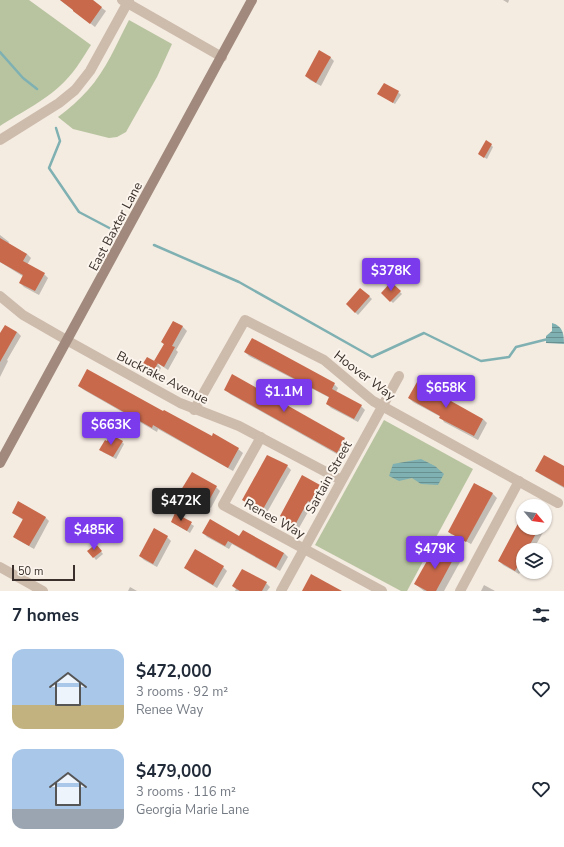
<!DOCTYPE html>
<meta charset="utf-8">
<style>
body{margin:0;font-family:"Nunito Sans",sans-serif;background:#f6f6f7;color:#1f2937;height:100vh;display:flex;flex-direction:column;font-size:15px;white-space:nowrap}
*{box-sizing:border-box;margin:0}
p{font-size:13px;color:#747a83}
.icon{flex:none;width:22px;height:22px;fill:none;stroke:currentColor;stroke-width:2;stroke-linecap:round;stroke-linejoin:round}
.map{position:relative;height:591px;overflow:hidden}
.drawer{display:flex;flex-direction:column;background:#fff;flex:1}
.drawer>*{flex:none}
.needle{width:26px;rotate:119deg}
.fabs{position:absolute;left:516px;top:499px;display:grid;gap:8px}
.fabs a{display:grid;place-items:center;width:36px;height:36px;border-radius:50%;background:#fff;box-shadow:0 1px 3px #0004;font-size:20px}
.scale{position:absolute;left:12px;bottom:10px;width:63px;box-sizing:border-box;padding-left:4px;border:2px solid #3b302b;border-top:0;font-size:11px;line-height:14px;white-space:nowrap;color:#3b302b;-webkit-text-stroke:3px #fbf5ee;paint-order:stroke}
.price{position:absolute;translate:-50% -34px;padding:0 9px;border-radius:4px;background:#7c3aed;color:#fff;font-size:13px;line-height:26px;filter:drop-shadow(0 1px 2px #0008)}
.price::after{content:'';position:absolute;left:50%;top:24px;width:12px;height:9px;margin-left:-6px;background:inherit;clip-path:polygon(0 0,100% 0,50% 100%)}
.price.current{background:#222;color:#fff}
ul{padding:0;list-style:none}
li{display:flex;align-items:center;gap:12px;height:100px;padding:0 12px}
li span{display:grid;place-items:center;flex:none;width:112px;height:80px;border-radius:12px;color:#555}
li>.icon{margin-inline-start:auto}
span .icon{width:48px;height:48px;fill:#fffc;stroke-width:1}
li b{font-size:17px}
h2{display:flex;justify-content:space-between;align-items:center;height:48px;padding:0 12px;font-size:17px}
.map>svg:first-child{display:block}
.green{fill:#b8c4a0}
.water{fill:url(#water-rules)}
.shadow{fill:#0003}
.lines{fill:none;stroke-linecap:round;stroke-linejoin:round}
.stream{stroke:#7fb0b2;stroke-width:2.5}
.building{fill:#c8694b}
.minor{stroke:#cdbbac;stroke-width:10}
.secondary{stroke:#a18a7d;stroke-width:10}
.labels{text-anchor:middle;stroke-width:4;stroke-linejoin:round;paint-order:stroke}
.street-label{font-size:13px;fill:#3b302b;stroke:#fbf5ee}
</style>
<div class="map">
<svg width="564" height="591" viewBox="0 0 564 591">
<defs>
<pattern id="water-rules" width="6" height="5" patternUnits="userSpaceOnUse"><rect width="6" height="5" fill="#7fb0b2"/><path d="M0 2.5h6" fill="none" stroke="#699091"/></pattern>
</defs>
<rect width="100%" height="100%" fill="#f4ebe1"/>
<g class="green">
<path d="M0 0H29L91 45C83 57 76 70 66 80 50 98 20 113 0 126Z"/>
<path d="M129 20 172 44 157 77 126 132 117 137 109 138 73 129 58 117C69 109 79 100 88 90 106 70 117 43 129 20Z"/>
<polygon points="384,420 473,469 407,591 401,591 315,545"/>
</g>
<g class="water">
<path d="M552 323C563 326 564 334 564 344L546 343V336L552 331Z"/>
<polygon points="421,459 435,466 444,474 438,485 421,484 412,478 399,481 389,476 393,464"/>
</g>
<g class="shadow">
<polygon points="60,0 91,0 106,11 95,27"/>
<polygon points="503,0 509,0 508,3"/>
<polygon points="330,57 334,61 321,86 310,80 306,76"/>
<polygon points="398,92 401,95 395,104 379,94"/>
<polygon points="491,145 493,147 487,159 479,154"/>
<polygon points="0,235 9,242 8,244 27,254 31,258 27,265 44,274 48,278 39,295 24,287 20,283 24,277 0,262"/>
<polygon points="391,283 402,294 393,303 382,293"/>
<polygon points="361,289 372,299 358,315 347,304"/>
<polygon points="174,322 183,327 187,331 176,350 178,352 168,370 159,364 156,361 165,345 162,342"/>
<polygon points="17,332 21,336 7,360 8,361 0,377 0,335"/>
<polygon points="245,352 334,384 338,388 336,392 361,406 365,410 358,422 331,408 327,404 330,398 249,356"/>
<polygon points="147,358 158,364 161,368 157,375 147,369 143,365"/>
<polygon points="79,386 212,438 238,449 243,453 233,471 158,429 157,432 84,390"/>
<polygon points="225,389 344,439 349,444 342,457 230,394"/>
<polygon points="409,398 483,419 487,423 478,440 444,422 441,417 413,402"/>
<polygon points="122,442 124,444 116,459 103,452"/>
<polygon points="287,466 291,470 266,514 247,504 243,500"/>
<polygon points="564,467 564,488 540,474 536,470"/>
<polygon points="475,484 493,494 497,498 470,546 471,544 452,534 452,535 449,532"/>
<polygon points="319,485 323,489 314,506 312,505 299,528 285,520 281,516"/>
<polygon points="216,487 220,491 211,508 187,494 183,490"/>
<polygon points="13,513 45,517 49,521 34,549 18,540 14,537 23,520"/>
<polygon points="176,514 194,526 190,533 172,522"/>
<polygon points="523,516 523,528 545,528 545,526 546,527 533,550 523,550 523,567 519,574 503,565 499,561"/>
<polygon points="203,533 240,537 284,553 288,557 280,571 232,544 229,549 207,537"/>
<polygon points="167,537 171,541 157,567 144,560 140,556"/>
<polygon points="436,546 455,557 460,562 444,591 424,591 415,584"/>
<polygon points="98,548 103,554 96,560 89,551"/>
<polygon points="223,567 227,571 217,588 190,572 186,568"/>
<polygon points="266,583 270,587 267,591 235,591 236,589 233,586"/>
<polygon points="484,585 495,591 481,591"/>
<polygon points="130,587 137,591 128,591"/>
</g>
<g class="lines">
<g class="stream">
<polyline points="0,52 23,78 37,89"/>
<polyline points="56,128 60,141 49,168 79,212 115,231"/>
<polyline points="154,245 239,282 372,357 424,333 481,361 509,357 516,347 548,339"/>
</g>
</g>
<g class="building">
<polygon points="60,0 93,0 102,7 90,24 73,11 73,10"/>
<polygon points="319,50 331,57 316,83 305,76"/>
<polygon points="384,83 399,91 393,103 377,94"/>
<polygon points="486,140 492,144 484,158 478,154"/>
<polygon points="0,238 27,254 23,261 45,273 35,291 19,283 23,275 0,262"/>
<polygon points="391,282 401,291 390,302 381,293"/>
<polygon points="360,288 370,296 355,313 346,304"/>
<polygon points="173,321 183,326 172,346 175,347 164,367 154,361 164,344 161,342"/>
<polygon points="5,325 17,332 0,362 0,333"/>
<polygon points="252,338 335,383 332,389 362,405 354,419 326,404 329,397 244,352"/>
<polygon points="147,357 158,363 153,372 142,365"/>
<polygon points="87,369 163,411 164,410 212,436 213,433 239,448 228,468 153,425 152,428 78,386"/>
<polygon points="232,374 345,438 337,453 224,390"/>
<polygon points="417,382 483,419 474,436 439,418 440,416 408,398"/>
<polygon points="110,434 123,441 113,457 99,450 105,440 107,441"/>
<polygon points="267,455 288,465 262,511 242,500"/>
<polygon points="544,455 564,466 564,487 535,471"/>
<polygon points="192,472 217,486 207,504 181,490"/>
<polygon points="302,475 320,485 310,502 308,501 295,525 280,516"/>
<polygon points="474,483 493,493 466,542 448,532"/>
<polygon points="18,501 46,517 29,546 13,537 23,519 12,513"/>
<polygon points="175,513 192,522 187,531 171,522"/>
<polygon points="523,514 523,528 539,528 527,550 523,550 523,557 515,571 498,561"/>
<polygon points="210,519 239,536 243,530 284,553 276,568 228,541 225,546 202,533"/>
<polygon points="154,528 168,536 153,564 139,556"/>
<polygon points="96,544 102,551 93,558 87,551"/>
<polygon points="436,545 455,556 436,591 427,591 414,584"/>
<polygon points="195,549 224,566 213,585 184,568"/>
<polygon points="242,569 267,582 262,591 240,591 232,586"/>
<polygon points="311,574 342,591 302,591"/>
</g>
<g class="lines">
<g class="minor">
<polyline points="122,0 222,57"/>
<polyline points="0,140 59,103 75,90 90,71 129,0"/>
<polyline points="0,296 23,315 70,342 180,403 239,426 341,480"/>
<polyline points="194,410 245,320 324,360 373,401 558,503"/>
<polyline points="261,437 223,505 382,591"/>
<polyline points="0,567 43,591"/>
<polyline points="281,591 399,376"/>
<polyline points="460,591 519,481"/>
</g>
<polyline class="secondary" points="0,463 252,0"/>
</g>
<g class="labels">
<g class="street-label">
<text transform="translate(115 226) rotate(-62)" y="5">East Baxter Lane</text>
<text transform="translate(365 375) rotate(37)" y="5">Hoover Way</text>
<text transform="translate(163 377) rotate(27)" y="5">Buckrake Avenue</text>
<text transform="translate(328 477) rotate(-61)" y="5">Sartain Street</text>
<text transform="translate(275 518) rotate(29)" y="5">Renee Way</text>
</g>
</g>
</svg>
<div class="fabs">
<a><svg class="needle" viewBox="-14 -14 28 28"><path d="M0-13l5 13h-10z" fill="#e53935"/><path d="M0 13l5-13h-10z" fill="#747a83"/></svg></a>
<a><svg class="icon" aria-label="layers" viewBox="0 0 24 24"><path d="M12 4l9 5-9 5-9-5zM3 14l9 5 9-5"/></svg></a>
</div>
<div class="scale">50 m</div>
<b class="price" style="left:391px;top:292px">$378K</b>
<b class="price" style="left:446px;top:409px">$658K</b>
<b class="price" style="left:284px;top:413px">$1.1M</b>
<b class="price" style="left:111px;top:446px">$663K</b>
<b class="price current" style="left:181px;top:522px">$472K</b>
<b class="price" style="left:94px;top:551px">$485K</b>
<b class="price" style="left:435px;top:570px">$479K</b>
</div>
<section class="drawer">
<h2>7 homes<svg class="icon" aria-label="filters" viewBox="0 0 24 24"><path d="M4 7h16M4 17h16"/><circle cx="9" cy="7" r="2"/><circle cx="15" cy="17" r="2"/></svg></h2>
<ul>
<li><span style="background:linear-gradient(#a9c7e8 70%,#c2b280 0)"><svg class="icon" aria-label="home" viewBox="0 0 24 24"><path d="M3 11l9-7 9 7M6 9v11h12V9"/></svg></span><div><b>$472,000</b><p>3 rooms · 92 m²</p><p>Renee Way</p></div><svg class="icon" aria-label="heart" viewBox="0 0 24 24"><path d="M12 20l-8-8c-3-5 5-10 8-4 3-6 11-1 8 4z"/></svg></li>
<li><span style="background:linear-gradient(#a9c7e8 75%,#9aa5b1 0)"><svg class="icon" aria-label="home" viewBox="0 0 24 24"><path d="M3 11l9-7 9 7M6 9v11h12V9"/></svg></span><div><b>$479,000</b><p>3 rooms · 116 m²</p><p>Georgia Marie Lane</p></div><svg class="icon" aria-label="heart" viewBox="0 0 24 24"><path d="M12 20l-8-8c-3-5 5-10 8-4 3-6 11-1 8 4z"/></svg></li>
</ul>
</section>
